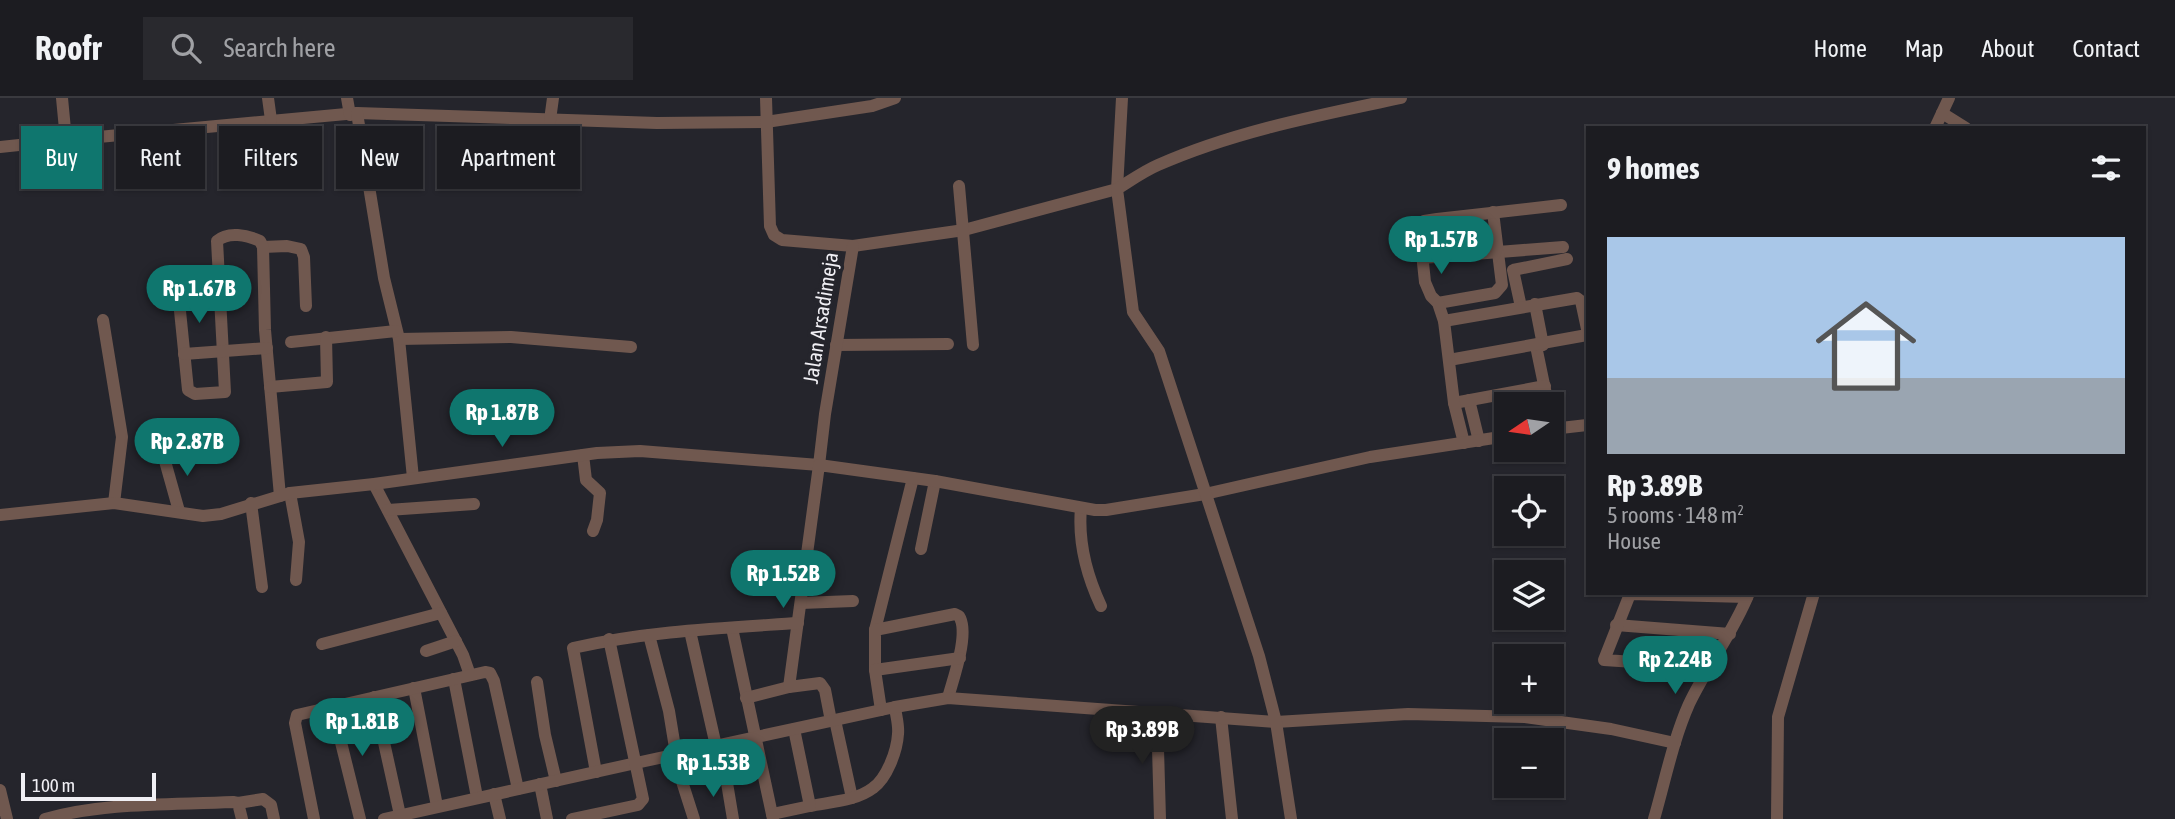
<!DOCTYPE html>
<meta charset="utf-8">
<style>
body{margin:0;font-family:"Asap Condensed",sans-serif;background:#29292e;color:#f1f3f6;height:100vh;display:flex;flex-direction:column;font-size:26px;white-space:nowrap}
*{box-sizing:border-box;margin:0}
p{font-size:23px;color:#a0a1a5}
.icon{flex:none;width:38px;height:38px;fill:none;stroke:currentColor;stroke-width:2;stroke-linecap:round;stroke-linejoin:round}
.map{position:relative;flex:1;overflow:hidden}
.side{position:absolute;left:1586px;top:28px;width:560px;height:469px;display:flex;flex-direction:column;background:#1c1c21;border-radius:0px;box-shadow:0 2px 5px #0004,0 0 0 2px #3a3a3f}
.side>*{flex:none}
.guide{position:absolute;left:21px;top:28px;width:665px;height:63px;display:flex;gap:14px}
.needle{width:46px;rotate:257deg}
.fabs{position:absolute;left:1494px;top:294px;display:grid;gap:14px}
.fabs a{display:grid;place-items:center;width:70px;height:70px;border-radius:0px;background:#1c1c21;box-shadow:0 2px 5px #0004,0 0 0 2px #3a3a3f;font-size:35px}
.scale{position:absolute;left:21px;bottom:18px;width:135px;box-sizing:border-box;padding-left:7px;border:4px solid #f0eff4;border-top:0;font-size:19px;line-height:24px;white-space:nowrap;color:#f0eff4;-webkit-text-stroke:5px #25252c;paint-order:stroke}
.price{position:absolute;translate:-50% -60px;padding:0 16px;border-radius:24px;background:#0f766e;color:#fff;font-size:23px;line-height:46px;filter:drop-shadow(0 2px 4px #0008)}
.price::after{content:'';position:absolute;left:50%;top:42px;width:21px;height:16px;margin-left:-10px;background:inherit;clip-path:polygon(0 0,100% 0,50% 100%)}
.price.active{background:#222;color:#fff}
ul{padding:0;list-style:none}
li{display:grid;align-content:center;gap:14px;height:371px;padding:0 21px}
li span{display:grid;place-items:center;height:217px;border-radius:0px;color:#555}
li>.icon{margin-inline-start:auto}
span .icon{width:126px;height:126px;fill:#fffc;stroke-width:1}
li b{font-size:30px}
h2{display:flex;justify-content:space-between;align-items:center;height:84px;padding:0 21px;font-size:30px}
.tag{padding:0 24px;border-radius:0px;background:#1c1c21;box-shadow:0 2px 5px #0004,0 0 0 2px #3a3a3f;font-size:24px;line-height:63px}
.tag.active{background:#0f766e;color:#fff}
header{display:flex;align-items:center;gap:42px;box-sizing:border-box;height:98px;padding:0 35px;background:#1c1c21;border-bottom:2px solid #3a3a3f}
header strong{font-size:33px}
nav{display:flex;gap:38px;margin-inline-start:auto;font-size:24px}
.search{width:490px;height:63px;background:#29292e;display:flex;align-items:center;gap:18px;box-sizing:border-box;padding:0 24px;border-radius:0px;color:#a0a1a5;font-size:26px}
.map>svg:first-child{display:block}
.lines{fill:none;stroke-linecap:round;stroke-linejoin:round}
.minor{stroke:#70584f;stroke-width:12}
.labels{text-anchor:middle;stroke-width:7;stroke-linejoin:round;paint-order:stroke}
.street-label{font-size:21px;fill:#f0eff4;stroke:#25252c}
</style>
<header>
<strong>Roofr</strong>
<div class="search"><svg class="icon" aria-label="search" viewBox="0 0 24 24"><circle cx="10" cy="10" r="6"/><path d="M15 15l6 6"/></svg>Search here</div>
<nav><a>Home</a><a>Map</a><a>About</a><a>Contact</a></nav>
</header>
<div class="map">
<svg width="2175" height="721" viewBox="0 0 2175 721">
<rect width="100%" height="100%" fill="#25252c"/>
<g class="lines">
<g class="minor">
<polyline points="62,0 66,42 357,15 657,25 766,24 872,8 895,0"/>
<polyline points="268,0 271,22"/>
<polyline points="347,0 350,17"/>
<polyline points="766,0 770,128 774,137 782,142 853,148 964,132 1117,91 1122,0"/>
<polyline points="357,15 384,180 399,241 413,380"/>
<polyline points="1942,15 1966,30"/>
<polyline points="550,22 553,0"/>
<polyline points="1935,30 1949,0"/>
<polyline points="0,49 66,42"/>
<polyline points="959,88 973,247"/>
<polyline points="263,149 287,148 301,151 304,159 306,208"/>
<polyline points="1422,160 1563,149"/>
<polyline points="179,203 199,202"/>
<path d="M161 205 179 203 188 292 195 296 225 294 217 143C228 133 247 137 260 143L263 149 265 232 280 398"/>
<polyline points="1438,205 1495,195 1502,187 1493,114"/>
<polyline points="1535,206 1543,247"/>
<polyline points="1521,209 1513,172 1567,161"/>
<polyline points="103,222 122,339 114,405"/>
<polyline points="1444,223 1577,200 1581,203 1587,231"/>
<polyline points="399,241 511,239 631,249"/>
<polyline points="291,244 396,233"/>
<polyline points="836,247 948,246"/>
<polyline points="1536,248 1548,306"/>
<polyline points="184,256 267,250"/>
<polyline points="1449,262 1587,237"/>
<polyline points="270,289 327,284 326,239"/>
<polyline points="1469,302 1479,343"/>
<polyline points="1454,305 1545,288"/>
<polyline points="1552,331 1587,327"/>
<polyline points="1464,345 1454,305 1444,223 1438,205 1431,198 1425,184 1419,127 1424,123 1437,121 1561,107"/>
<polyline points="163,356 179,413"/>
<polyline points="583,357 586,382 600,395 597,422 593,433"/>
<polyline points="374,386 463,557 470,577"/>
<polyline points="290,395 299,444 296,482"/>
<polyline points="251,405 262,489"/>
<path d="M1081 410C1078 443 1087 478 1101 508"/>
<polyline points="388,412 474,406"/>
<polyline points="0,417 114,405 203,418 221,416 290,395 374,386 597,355 640,353 819,367 825,316 853,148"/>
<polyline points="921,451 935,383"/>
<polyline points="801,505 853,503"/>
<polyline points="1616,527 1730,536"/>
<polyline points="732,530 773,721"/>
<polyline points="875,532 913,380"/>
<polyline points="690,533 716,648"/>
<polyline points="649,537 669,613 679,674 694,721"/>
<polyline points="322,546 441,515"/>
<polyline points="426,553 456,543"/>
<polyline points="1711,569 1604,562 1630,496 1747,499"/>
<path d="M875 572V532L955 516 959 518C970 535 953 581 948 600"/>
<polyline points="454,581 477,699"/>
<polyline points="537,584 545,637 556,683"/>
<polyline points="414,590 437,708"/>
<polyline points="374,599 400,717"/>
<polyline points="746,600 789,589"/>
<polyline points="332,608 360,721"/>
<polyline points="881,612 875,572 960,560"/>
<polyline points="1157,615 1160,721"/>
<polyline points="1221,619 1232,721"/>
<polyline points="835,622 852,700"/>
<polyline points="831,623 825,592 820,585 789,589 819,367 935,383 1095,412 1106,412 1205,396 1370,359 1507,338"/>
<path d="M596 674 573 550C646 533 723 530 798 525"/>
<polyline points="726,679 733,721"/>
<polyline points="540,686 547,721"/>
<polyline points="0,692 7,721"/>
<polyline points="494,696 500,721"/>
<polyline points="238,705 263,701 271,707 274,721"/>
<path d="M810 708C830 704 856 703 873 690 887 680 897 653 898 636 899 627 896 618 895 609"/>
<polyline points="772,716 810,708 794,631"/>
<path d="M45 721C106 704 171 707 233 704L238 705 242 721"/>
<polyline points="314,721 295,625 297,617 485,574 490,575 494,583 518,691"/>
<polyline points="384,721 636,665 895,609 948,600 1276,624 1408,616 1525,619 1611,631 1675,645"/>
<polyline points="572,721 638,707 643,701 609,541"/>
<path d="M1291 721 1276 624 1259 558 1159 253 1133 214 1117 91C1130 83 1144 73 1158 67 1235 33 1320 17 1401 0"/>
<path d="M1654 721C1665 683 1673 642 1689 606 1707 568 1733 535 1749 495"/>
<polyline points="1777,721 1778,619 1814,495"/>
</g>
</g>
<g class="labels">
<g class="street-label">
<text transform="translate(821 220) rotate(-81)" y="7">Jalan Arsadimeja</text>
</g>
</g>
</svg>
<div class="fabs">
<a><svg class="needle" viewBox="-14 -14 28 28"><path d="M0-13l5 13h-10z" fill="#e53935"/><path d="M0 13l5-13h-10z" fill="#a0a1a5"/></svg></a>
<a><svg class="icon" aria-label="locate" viewBox="0 0 24 24"><circle cx="12" cy="12" r="6"/><path d="M12 2v4M12 18v4M2 12h4M18 12h4"/></svg></a>
<a><svg class="icon" aria-label="layers" viewBox="0 0 24 24"><path d="M12 4l9 5-9 5-9-5zM3 14l9 5 9-5"/></svg></a>
<a>+</a>
<a>−</a>
</div>
<div class="scale">100 m</div>
<b class="price" style="left:1441px;top:178px">Rp 1.57B</b>
<b class="price" style="left:199px;top:227px">Rp 1.67B</b>
<b class="price" style="left:502px;top:351px">Rp 1.87B</b>
<b class="price" style="left:187px;top:380px">Rp 2.87B</b>
<b class="price" style="left:783px;top:512px">Rp 1.52B</b>
<b class="price" style="left:1675px;top:598px">Rp 2.24B</b>
<b class="price" style="left:362px;top:660px">Rp 1.81B</b>
<b class="price active" style="left:1142px;top:668px">Rp 3.89B</b>
<b class="price" style="left:713px;top:701px">Rp 1.53B</b>
<div class="guide">
<a class="tag active">Buy</a>
<a class="tag">Rent</a>
<a class="tag">Filters</a>
<a class="tag">New</a>
<a class="tag">Apartment</a>
</div>
<section class="side">
<h2>9 homes<svg class="icon" aria-label="filters" viewBox="0 0 24 24"><path d="M4 7h16M4 17h16"/><circle cx="9" cy="7" r="2"/><circle cx="15" cy="17" r="2"/></svg></h2>
<ul>
<li><span style="background:linear-gradient(#a9c7e8 65%,#9aa5b1 0)"><svg class="icon" aria-label="home" viewBox="0 0 24 24"><path d="M3 11l9-7 9 7M6 9v11h12V9"/></svg></span><div><b>Rp 3.89B</b><p>5 rooms · 148 m²</p><p>House</p></div></li>
</ul>
</section>
</div>
